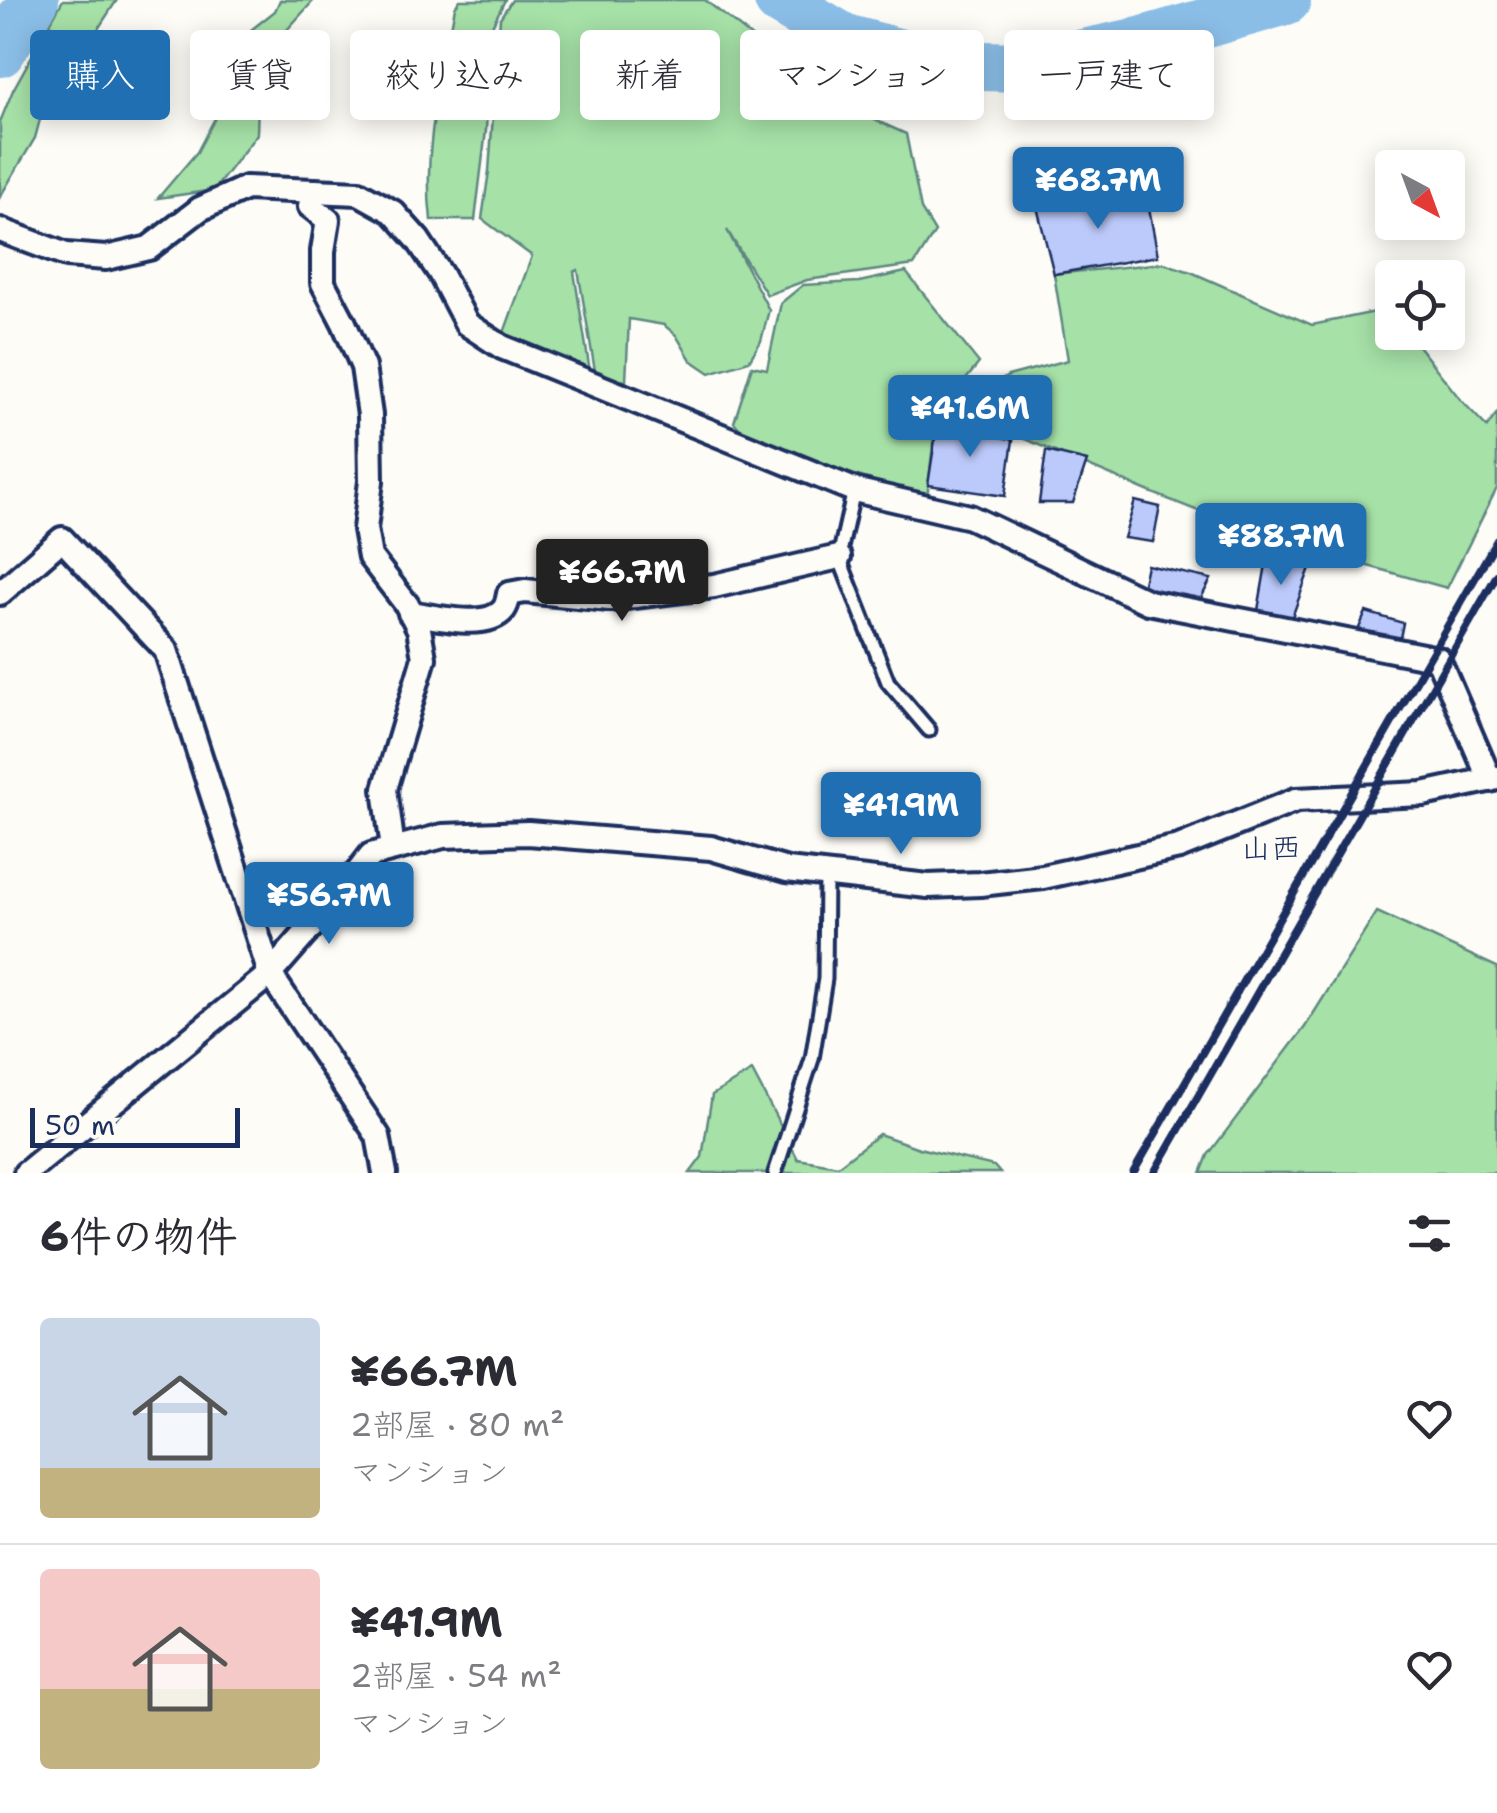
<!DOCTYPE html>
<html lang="ja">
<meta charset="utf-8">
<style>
body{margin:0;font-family:"Shantell Sans","Klee One",sans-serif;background:#f7f7f7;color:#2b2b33;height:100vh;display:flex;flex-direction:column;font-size:38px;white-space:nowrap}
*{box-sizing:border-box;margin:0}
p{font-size:32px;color:#7c7c81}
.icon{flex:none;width:55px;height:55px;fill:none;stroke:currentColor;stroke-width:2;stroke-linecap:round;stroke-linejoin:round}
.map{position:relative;height:1173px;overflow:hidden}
.details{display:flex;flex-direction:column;background:#fff;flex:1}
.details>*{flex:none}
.guide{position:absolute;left:30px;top:30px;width:1438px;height:90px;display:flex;gap:20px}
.needle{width:65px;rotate:139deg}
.tools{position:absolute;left:1375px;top:150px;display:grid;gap:20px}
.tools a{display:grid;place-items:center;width:90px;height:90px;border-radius:10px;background:#fff;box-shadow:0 5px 25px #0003;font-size:50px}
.scale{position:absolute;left:30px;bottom:25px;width:210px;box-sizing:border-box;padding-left:10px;border:5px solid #1b2f5e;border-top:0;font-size:28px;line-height:35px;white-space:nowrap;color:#1b2f5e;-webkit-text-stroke:8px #fdfcf7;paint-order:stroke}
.price{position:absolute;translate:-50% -85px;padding:0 22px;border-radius:10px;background:#1f6fb2;color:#fff;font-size:32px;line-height:65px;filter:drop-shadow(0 2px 5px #0008)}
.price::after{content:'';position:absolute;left:50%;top:60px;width:30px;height:22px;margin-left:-15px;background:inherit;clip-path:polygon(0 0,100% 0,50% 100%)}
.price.on{background:#222;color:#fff}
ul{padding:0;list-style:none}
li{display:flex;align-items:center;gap:30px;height:250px;padding:0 40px}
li+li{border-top:2px solid #e1e1e2}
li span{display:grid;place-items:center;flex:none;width:280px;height:200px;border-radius:10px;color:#555}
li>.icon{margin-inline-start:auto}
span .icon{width:120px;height:120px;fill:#fffc;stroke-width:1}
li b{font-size:42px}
h2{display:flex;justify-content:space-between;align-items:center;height:120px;padding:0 40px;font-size:42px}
.chip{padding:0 35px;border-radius:10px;background:#fff;box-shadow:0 5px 25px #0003;font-size:35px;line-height:90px}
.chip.on{background:#1f6fb2;color:#fff}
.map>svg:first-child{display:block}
.green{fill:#a6e1a7;stroke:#608882;stroke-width:2.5}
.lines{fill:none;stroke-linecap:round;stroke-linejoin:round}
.river{stroke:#8bbee7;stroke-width:50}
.building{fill:#bccafb;stroke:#1b2f5e;stroke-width:2.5}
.lane-casing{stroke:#1b2f5e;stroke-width:19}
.street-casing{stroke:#1b2f5e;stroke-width:30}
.lane{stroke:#fdfcf7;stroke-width:11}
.street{stroke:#fdfcf7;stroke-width:22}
.rail{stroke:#1b2f5e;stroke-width:8}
.labels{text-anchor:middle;stroke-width:9;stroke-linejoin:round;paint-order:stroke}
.neighbourhood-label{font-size:30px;fill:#1b2f5e;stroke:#fdfcf7}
</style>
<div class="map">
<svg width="1497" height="1173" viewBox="0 0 1497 1173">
<rect width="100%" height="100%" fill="#fdfcf7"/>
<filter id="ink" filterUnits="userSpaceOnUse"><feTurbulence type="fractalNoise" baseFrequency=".01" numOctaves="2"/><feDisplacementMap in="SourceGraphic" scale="20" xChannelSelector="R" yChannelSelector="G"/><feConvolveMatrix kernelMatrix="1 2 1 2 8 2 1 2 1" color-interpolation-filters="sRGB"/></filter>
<g filter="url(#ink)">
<g class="green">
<polygon points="63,0 117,0 41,116 35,138 0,197 0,122 13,90"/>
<polygon points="280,0 314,0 276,42 259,70 257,134 214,190 158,198 197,152 232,86 249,74 259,53 251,30 275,11"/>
<path d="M460 0H505L491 28 486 130 475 220H431C422 148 442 77 455 7Z"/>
<polygon points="512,0 705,0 800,75 806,89 906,134 921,209 935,232 914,265 807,280 767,295 727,230 769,310 761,341 749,361 710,373 691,360 676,335 664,325 629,319 626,381 596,377 578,270 574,272 591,378 501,341 532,256 482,219 489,171 500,18"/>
<polygon points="1163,263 1191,272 1312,325 1390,309 1392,312 1392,332 1408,333 1460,399 1487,427 1497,413 1497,488 1447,588 1267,538 1145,490 954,409 1008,376 1068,360 1054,274"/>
<polygon points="906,272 979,363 936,417 927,498 751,442 734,422 752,366 767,369 781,303 803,285 859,282"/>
<polygon points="1377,912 1497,967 1497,1173 1201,1173 1208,1155 1305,1027"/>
<polygon points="752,1071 798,1159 838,1166 879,1134 919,1148 994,1166 1000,1173 690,1173 702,1157 712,1095"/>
</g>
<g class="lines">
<g class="river">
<polyline points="779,0 845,39 942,65 1022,67 1140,42 1286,0"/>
<polyline points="0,52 34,0"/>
</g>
</g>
<g class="building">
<polygon points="1146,193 1158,256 1054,274 1037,207"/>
<polygon points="938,420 1013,440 1005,496 928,485"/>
<polygon points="1046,451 1087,461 1073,503 1039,503"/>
<polygon points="1135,501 1160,507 1153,542 1124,538"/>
<polygon points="1268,553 1310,568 1291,620 1257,616"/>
<polygon points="1147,565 1211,579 1198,604 1142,588"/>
<polygon points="1366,612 1403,623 1399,643 1353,642"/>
</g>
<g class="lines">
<defs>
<g id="lane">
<polyline points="854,490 839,557 888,682 929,730"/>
<polyline points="775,1173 812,1059 825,979 826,875"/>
</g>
<g id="street">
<polyline points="314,191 310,206 328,220 323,251 323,283 344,323 363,367 370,415 371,481 365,529 370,557 407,605 419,629 424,658 385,789 393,849"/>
<polyline points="0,230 66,255 106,258 149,248 200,209 246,188 359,193 393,212 418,240 440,273 467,324 502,347 854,490 970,517 1148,602 1438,659 1490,780"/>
<polyline points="0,593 62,539 166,650 270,974 378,1136 385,1173"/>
<path d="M410 613C433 616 487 631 504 609 507 605 508 599 509 594L525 591 610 599 714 586 839 557"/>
<polyline points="26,1173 270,974 348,885 371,855 443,836 528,833 711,848 787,870 928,886 980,884 1043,877 1179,847 1296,800 1423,794 1497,778"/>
</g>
</defs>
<use href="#lane" class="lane-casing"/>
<use href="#street" class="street-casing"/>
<use href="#lane" class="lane"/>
<use href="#street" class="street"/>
<g class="rail">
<polyline points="1133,1173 1497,540"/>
<polyline points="1154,1173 1497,575"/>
</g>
</g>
</g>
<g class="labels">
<g class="neighbourhood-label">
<text x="1271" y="858">山西</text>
</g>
</g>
</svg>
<div class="tools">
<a><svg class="needle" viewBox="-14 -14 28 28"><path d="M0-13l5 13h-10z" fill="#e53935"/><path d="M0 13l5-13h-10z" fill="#7c7c81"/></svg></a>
<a><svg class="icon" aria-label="locate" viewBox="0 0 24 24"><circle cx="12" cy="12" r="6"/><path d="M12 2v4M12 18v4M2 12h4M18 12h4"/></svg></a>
</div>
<div class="scale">50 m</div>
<b class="price" style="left:1098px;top:232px">¥68.7M</b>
<b class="price" style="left:970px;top:460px">¥41.6M</b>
<b class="price" style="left:1281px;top:588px">¥88.7M</b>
<b class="price on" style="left:622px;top:624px">¥66.7M</b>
<b class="price" style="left:901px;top:857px">¥41.9M</b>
<b class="price" style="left:329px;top:947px">¥56.7M</b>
<div class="guide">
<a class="chip on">購入</a>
<a class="chip">賃貸</a>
<a class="chip">絞り込み</a>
<a class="chip">新着</a>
<a class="chip">マンション</a>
<a class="chip">一戸建て</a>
</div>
</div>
<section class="details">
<h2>6件の物件<svg class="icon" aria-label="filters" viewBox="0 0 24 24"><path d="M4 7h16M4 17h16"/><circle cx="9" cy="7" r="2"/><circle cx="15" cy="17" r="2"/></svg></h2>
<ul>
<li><span style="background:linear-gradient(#c9d6e8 75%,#c2b280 0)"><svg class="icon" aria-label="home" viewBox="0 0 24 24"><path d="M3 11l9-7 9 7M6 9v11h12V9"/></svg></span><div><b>¥66.7M</b><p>2部屋 · 80 m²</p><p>マンション</p></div><svg class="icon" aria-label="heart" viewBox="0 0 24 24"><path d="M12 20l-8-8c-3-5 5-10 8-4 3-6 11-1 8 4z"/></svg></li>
<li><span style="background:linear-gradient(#f6c9c9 60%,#c2b280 0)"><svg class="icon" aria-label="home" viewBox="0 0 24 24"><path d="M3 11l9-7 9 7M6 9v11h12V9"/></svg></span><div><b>¥41.9M</b><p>2部屋 · 54 m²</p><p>マンション</p></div><svg class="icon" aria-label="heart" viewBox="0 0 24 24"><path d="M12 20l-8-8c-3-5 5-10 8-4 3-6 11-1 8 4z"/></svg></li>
</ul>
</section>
